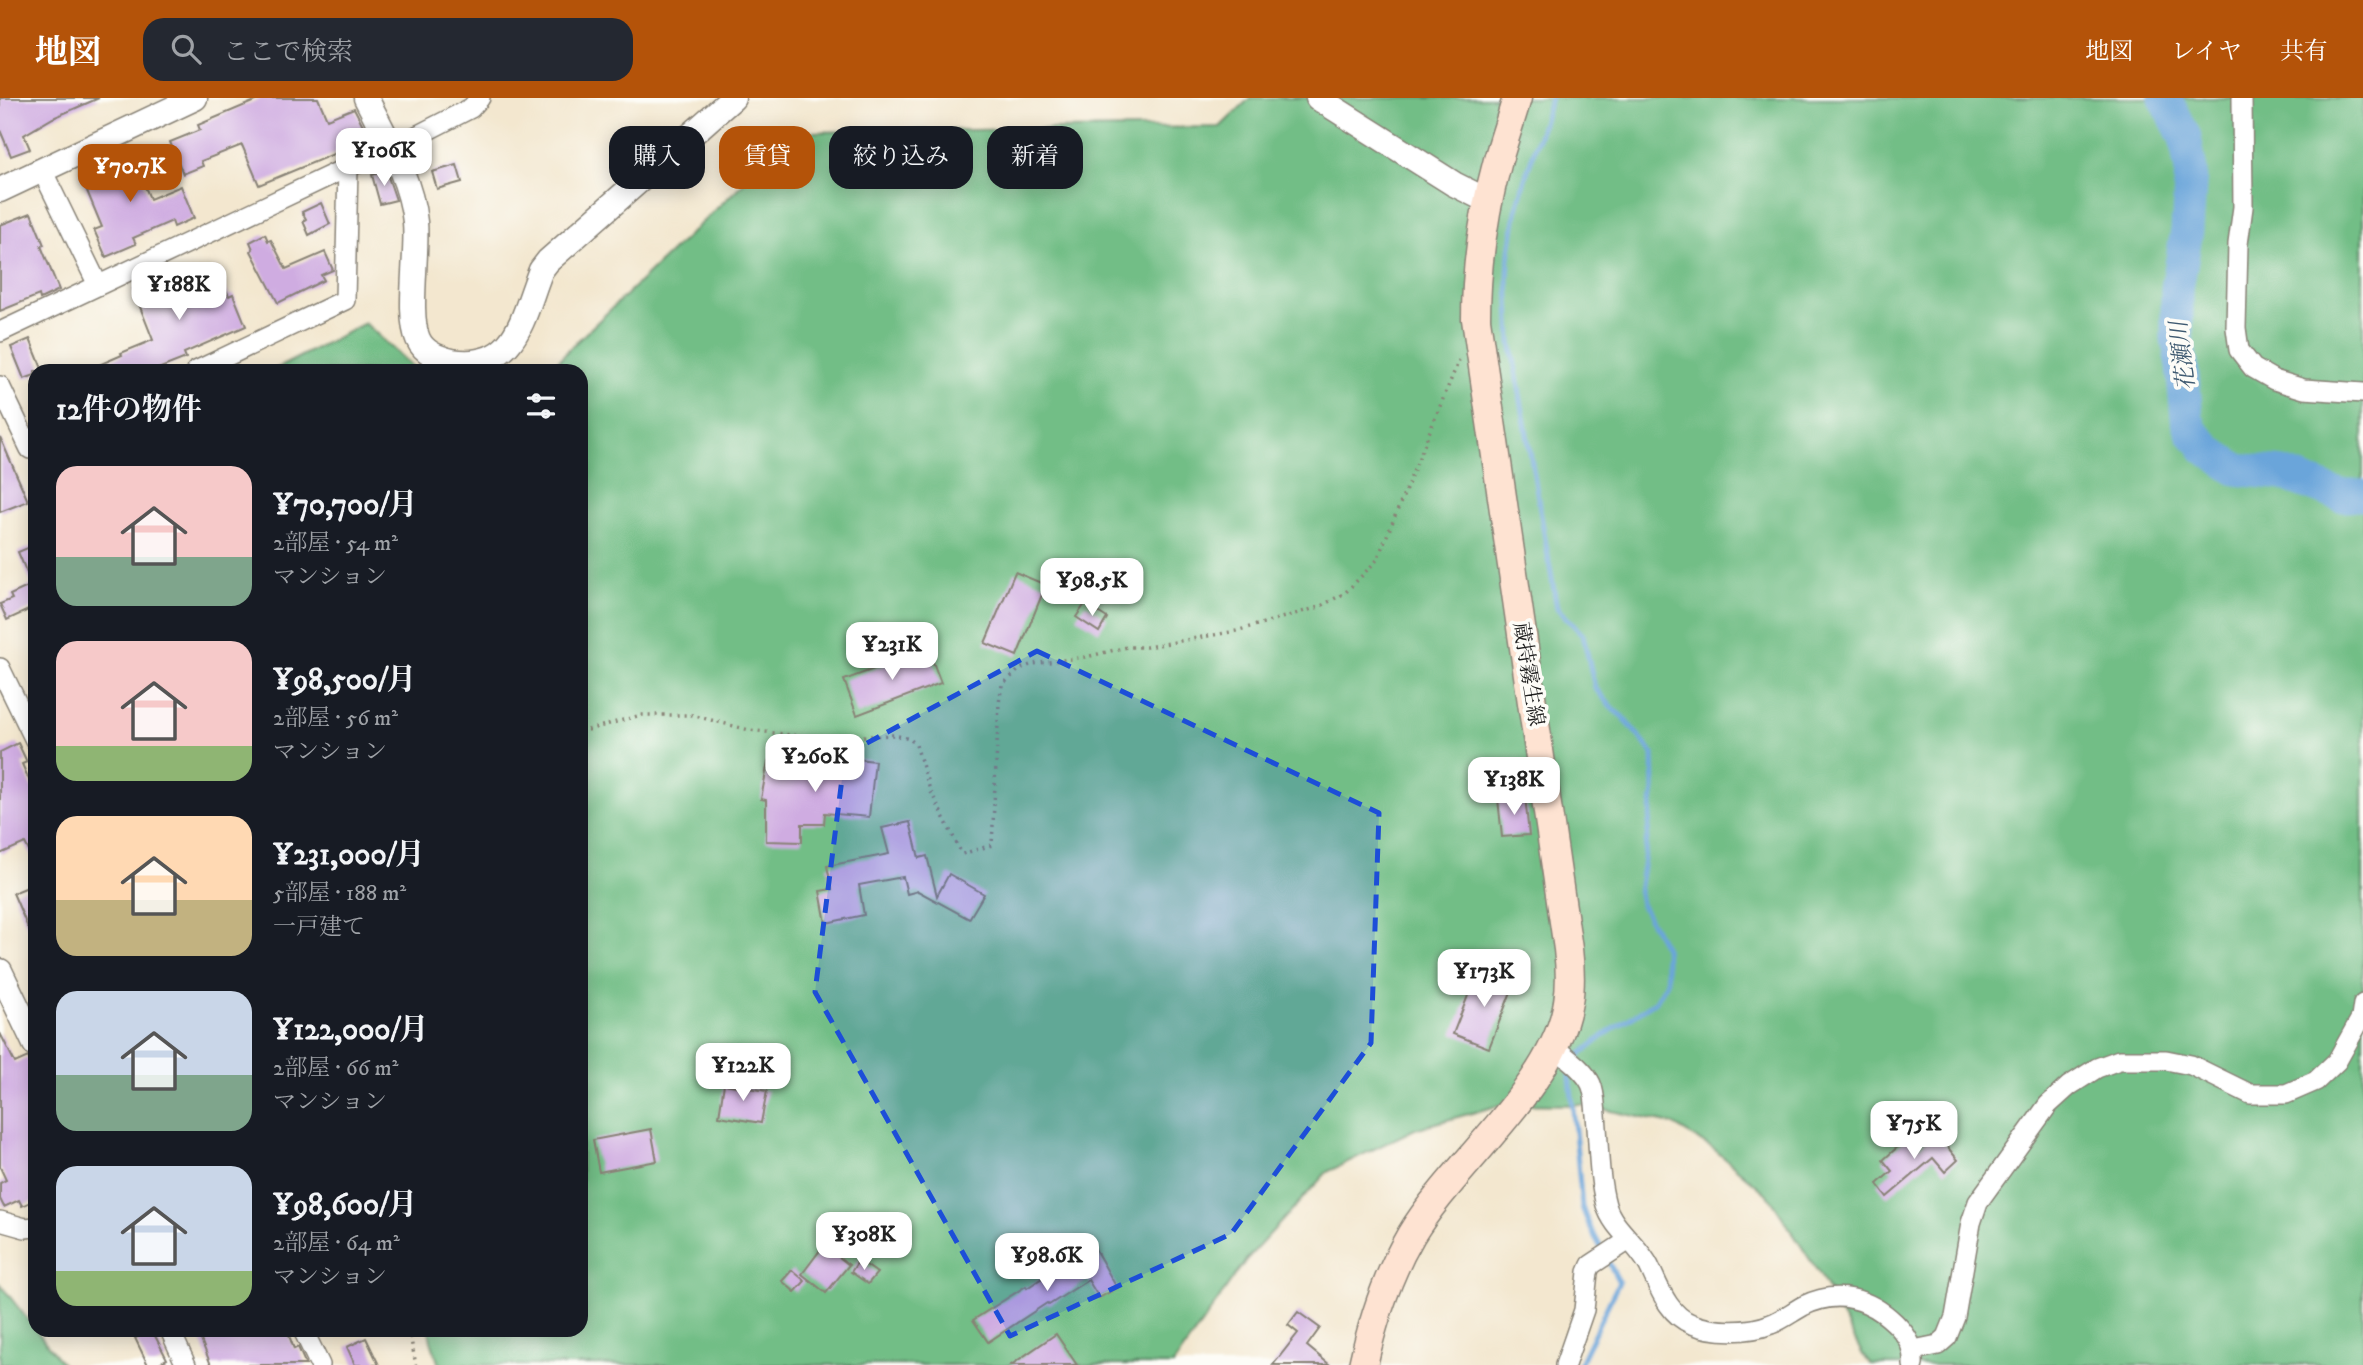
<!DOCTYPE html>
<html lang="ja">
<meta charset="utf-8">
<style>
body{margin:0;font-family:"IM FELL DW Pica","Noto Serif JP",serif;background:#242831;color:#f1f3f6;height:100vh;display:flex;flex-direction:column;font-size:26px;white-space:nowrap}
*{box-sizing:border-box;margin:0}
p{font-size:23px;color:#9ea1a6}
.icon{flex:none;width:38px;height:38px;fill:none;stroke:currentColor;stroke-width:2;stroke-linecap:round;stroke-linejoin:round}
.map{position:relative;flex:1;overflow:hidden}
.sheet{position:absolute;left:28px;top:266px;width:560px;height:973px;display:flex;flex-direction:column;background:#171b24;border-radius:21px;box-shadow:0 4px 18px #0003}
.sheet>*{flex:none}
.top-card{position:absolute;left:609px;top:28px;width:665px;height:63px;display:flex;gap:14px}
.price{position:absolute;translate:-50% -60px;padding:0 16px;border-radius:14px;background:#fff;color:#222;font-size:23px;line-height:46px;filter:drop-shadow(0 2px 4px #0008)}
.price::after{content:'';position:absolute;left:50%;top:42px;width:21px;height:16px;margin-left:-10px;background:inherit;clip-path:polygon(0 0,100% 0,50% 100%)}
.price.on{background:#b45309;color:#fff}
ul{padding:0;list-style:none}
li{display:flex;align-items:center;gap:21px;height:175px;padding:0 28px}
li span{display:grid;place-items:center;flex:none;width:196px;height:140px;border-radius:21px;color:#555}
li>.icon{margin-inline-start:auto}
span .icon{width:84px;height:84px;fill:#fffc;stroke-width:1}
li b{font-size:30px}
h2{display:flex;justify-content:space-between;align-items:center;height:84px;padding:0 28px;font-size:30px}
.chip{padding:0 24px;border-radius:21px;background:#171b24;box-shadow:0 4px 18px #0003;font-size:24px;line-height:63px}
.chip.on{background:#b45309;color:#fff}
header{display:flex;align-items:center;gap:42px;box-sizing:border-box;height:98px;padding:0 35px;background:#b45309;color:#fff}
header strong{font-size:33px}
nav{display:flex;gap:38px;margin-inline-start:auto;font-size:24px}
.search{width:490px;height:63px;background:#242831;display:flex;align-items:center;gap:18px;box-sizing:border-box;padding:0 24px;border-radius:21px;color:#9ea1a6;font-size:26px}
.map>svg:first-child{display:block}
.forest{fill:#72be86;stroke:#476d51;stroke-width:2}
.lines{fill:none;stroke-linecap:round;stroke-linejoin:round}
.stream{stroke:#6aa5da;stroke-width:5}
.river{stroke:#6aa5da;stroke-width:33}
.building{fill:#cface1}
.minor-casing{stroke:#888276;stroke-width:22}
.tertiary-casing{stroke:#888276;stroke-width:27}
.secondary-casing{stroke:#888276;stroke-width:31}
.path{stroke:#888276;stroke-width:3.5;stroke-dasharray:2 5;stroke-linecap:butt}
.minor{stroke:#fff;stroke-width:19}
.tertiary{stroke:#fff;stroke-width:24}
.secondary{stroke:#fee3d2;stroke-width:28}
.marked{fill:#1d4ed8;fill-opacity:0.2;stroke:#1d4ed8;stroke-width:5;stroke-dasharray:14 9;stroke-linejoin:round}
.labels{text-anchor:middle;stroke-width:7;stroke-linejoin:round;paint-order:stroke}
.street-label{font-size:21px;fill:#1c1c1c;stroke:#fdfcf7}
.water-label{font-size:23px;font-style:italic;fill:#3f5a71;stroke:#fdfcf7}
</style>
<header>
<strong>地図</strong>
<div class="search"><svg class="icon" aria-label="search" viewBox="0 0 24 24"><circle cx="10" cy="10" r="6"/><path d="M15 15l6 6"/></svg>ここで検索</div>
<nav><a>地図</a><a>レイヤ</a><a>共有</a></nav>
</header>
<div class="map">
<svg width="2363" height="1267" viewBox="0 0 2363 1267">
<rect width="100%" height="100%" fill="#fdfcf7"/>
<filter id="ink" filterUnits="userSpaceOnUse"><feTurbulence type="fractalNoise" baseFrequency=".0143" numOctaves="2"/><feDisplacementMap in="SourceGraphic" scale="14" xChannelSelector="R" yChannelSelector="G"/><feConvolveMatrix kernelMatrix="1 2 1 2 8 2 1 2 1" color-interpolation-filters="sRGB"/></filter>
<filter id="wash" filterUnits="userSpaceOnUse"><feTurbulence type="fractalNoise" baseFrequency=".00686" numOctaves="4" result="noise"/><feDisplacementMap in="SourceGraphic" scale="28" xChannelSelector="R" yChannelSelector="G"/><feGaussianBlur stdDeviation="1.57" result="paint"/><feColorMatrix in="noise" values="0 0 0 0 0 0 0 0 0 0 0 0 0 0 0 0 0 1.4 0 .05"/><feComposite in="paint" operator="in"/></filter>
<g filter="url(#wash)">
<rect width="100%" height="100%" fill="#f3e7cf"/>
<g class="forest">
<polygon points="1250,0 2363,0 2363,1267 1872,1267 1863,1257 1820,1177 1768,1097 1715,1052 1672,1026 1583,1007 1504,1006 1415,1031 1327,1074 1246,1162 1173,1267 439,1267 431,1243 429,1232 581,1232 581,273 549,273 570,250 797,34 1220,29"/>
<polygon points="365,225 417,273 272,273"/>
<polygon points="0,1186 63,1267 0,1267"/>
</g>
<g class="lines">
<g class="stream">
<polyline points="1551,0 1525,81 1516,114 1509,160 1508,181 1511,244 1557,510 1583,537 1595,590 1615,613 1623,619 1653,656 1654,692 1639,795 1641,806 1665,850 1667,884 1656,903 1606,936 1575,961"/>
<polyline points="1573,970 1570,978 1582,1109 1590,1129 1619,1184 1579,1267"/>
</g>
<polyline class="river" points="2165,0 2185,39 2191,73 2187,132 2177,191 2177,240 2182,268 2187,320 2192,334 2206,348 2205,350 2236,371 2283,376 2340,397 2363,397"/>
</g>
<g id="blocks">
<g class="building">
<polygon points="0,0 99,0 53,20 24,37 30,51 11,58 0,32"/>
<polygon points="262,0 318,0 327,21 354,10 370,41 259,87 242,47 201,63 203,68 183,76 170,44 200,32 198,27"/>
<polygon points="130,52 150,101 181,88 194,120 174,129 172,123 133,140 136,146 106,159 94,132 102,129 80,76 112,63 110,60"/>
<polygon points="457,67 462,84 437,91 432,74"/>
<polygon points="386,73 396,102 380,106 372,77"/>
<polygon points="321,105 330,126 309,137 303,123 306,121 302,114"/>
<polygon points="31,115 44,147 41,148 59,192 40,201 39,197 0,213 0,127"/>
<polygon points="265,136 268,143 271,142 286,171 325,154 333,172 321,177 324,182 278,205 251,153 253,151 250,144"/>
<polygon points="215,170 229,198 233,196 246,228 184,255 186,260 153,273 85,273 122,257 121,255 153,242 133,191 152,183 157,194 188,180 189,183"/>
<polygon points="30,241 43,273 35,273 35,277 24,281 11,249"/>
<polygon points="0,339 28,403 0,414"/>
<polygon points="35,447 35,509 7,522 0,506 12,501 10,497 32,487 18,454"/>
<polygon points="1015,474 1046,487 1017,558 985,545"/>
<polygon points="1085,506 1107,520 1099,534 1076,519"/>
<polygon points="928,551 941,585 857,617 844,582"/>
<polygon points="18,645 27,664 22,666 35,695 35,765 25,745 0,756 0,654"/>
<polygon points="819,657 875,663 869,719 825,715 824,726 802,726 802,744 766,743 766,702 761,701 768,663 817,672"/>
<polygon points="1525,698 1529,737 1502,739 1498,701"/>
<polygon points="910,724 919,760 927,758 937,798 949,776 984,796 969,821 918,793 907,796 903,779 859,787 864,817 826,825 820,793 832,791 827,768 889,756 882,730"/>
<polygon points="35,786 35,846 13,795"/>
<polygon points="1478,872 1514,886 1489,950 1453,936"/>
<polygon points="0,935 15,965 28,959 35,975 35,1102 22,1108 19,1102 4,1109 0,1101 0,1085 6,1082 0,1069"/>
<polygon points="724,986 767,993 761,1025 719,1018"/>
<polygon points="651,1031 657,1063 599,1074 593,1042"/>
<polygon points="1936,1035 1958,1062 1945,1074 1933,1060 1887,1099 1877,1086 1892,1073 1883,1062 1910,1038 1920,1049"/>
<polygon points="824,1147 849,1167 826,1195 802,1176"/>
<polygon points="1094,1149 1117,1190 1099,1200 1088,1182 1049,1207 1047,1205 988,1244 973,1222 1026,1188 1027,1190 1066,1164"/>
<polygon points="859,1162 877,1175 868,1186 851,1174"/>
<polygon points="792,1172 805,1183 795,1194 782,1183"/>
<polygon points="1298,1214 1320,1230 1307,1248 1330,1267 1273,1267 1298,1235 1288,1227"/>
<polygon points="152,1232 167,1261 156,1267 148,1267 135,1240"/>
<polygon points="197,1232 234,1232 236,1237 247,1232 287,1232 294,1251 298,1249 306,1267 211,1267"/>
<polygon points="1056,1236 1077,1267 1011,1267"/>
<polygon points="366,1240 379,1267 355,1267 347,1249"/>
</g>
</g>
</g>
<g filter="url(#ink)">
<use href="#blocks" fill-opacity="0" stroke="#888276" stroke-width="2"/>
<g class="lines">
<defs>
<g id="minor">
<polyline points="2242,0 2243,109 2238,146 2236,230 2239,252 2253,270 2274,282 2304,291 2363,295"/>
<polyline points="42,72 98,187"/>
<polyline points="0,234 348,69 391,51 471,10 480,0"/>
<polyline points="196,273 345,202 348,69"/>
<polyline points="0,288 30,351 35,349"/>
<polyline points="0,570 35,642"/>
<path d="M1553 948C1565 959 1584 971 1591 986 1595 995 1595 1007 1596 1017 1599 1047 1598 1078 1606 1107 1613 1131 1638 1146 1649 1168 1659 1189 1668 1217 1692 1226 1714 1235 1749 1235 1771 1226 1782 1222 1792 1214 1803 1208 1837 1191 1869 1200 1895 1225 1908 1238 1914 1249 1913 1267"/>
<polyline points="0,1123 25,1130 35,1129"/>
<polyline points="170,1232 186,1267"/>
<polyline points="303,1232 320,1267"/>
<polyline points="1914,1252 1938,1247 1947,1239 1955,1219 1971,1125 1978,1104 2048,1007 2069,988 2097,970 2119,962 2166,962 2191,967 2250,996 2286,996 2316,983 2337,963 2361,920 2363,906"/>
<polyline points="1565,1267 1584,1212 1588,1174 1591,1167 1629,1142"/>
</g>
<g id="tertiary">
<path d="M366 0C385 38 411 81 415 124 418 154 407 218 418 241 424 255 438 260 452 263 517 273 522 219 541 172L548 163 733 0"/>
<polyline points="1318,0 1454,86 1488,103"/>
<polyline points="0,92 195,0"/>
<polyline points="0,873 35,946"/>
</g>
<path id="secondary" d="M1363 1267C1373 1222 1387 1178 1411 1137 1454 1065 1555 988 1568 904 1571 887 1570 868 1568 851L1476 221C1476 168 1484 113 1498 62 1504 41 1511 21 1517 0"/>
</defs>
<use href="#minor" class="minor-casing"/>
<use href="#tertiary" class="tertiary-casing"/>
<use href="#secondary" class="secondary-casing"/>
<g class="path">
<polyline points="581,634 641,617 692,617 749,632 817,640 894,637 910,641 916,647 930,692 962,756 992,747 999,605 1002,587 1020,571 1033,566 1086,559 1127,549 1147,549 1236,533 1319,509 1345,495 1377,462 1459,262"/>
<polyline points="409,1232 416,1267"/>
</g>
<use href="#minor" class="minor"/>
<use href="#tertiary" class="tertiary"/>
<use href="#secondary" class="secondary"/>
</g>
</g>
<path class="marked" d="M1037 553 1379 715 1371 945 1231 1136 1010 1238 815 894 845 657Z"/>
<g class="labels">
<g class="street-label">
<text transform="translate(1529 576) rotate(81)" y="7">蔵持霧生線</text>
</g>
<g class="water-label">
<text transform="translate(2182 258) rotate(-97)" y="8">花瀬川</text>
</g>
</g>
</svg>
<b class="price" style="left:384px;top:90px">¥106K</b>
<b class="price on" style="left:130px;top:106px">¥70.7K</b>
<b class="price" style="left:179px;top:224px">¥188K</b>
<b class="price" style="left:1092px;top:520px">¥98.5K</b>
<b class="price" style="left:892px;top:584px">¥231K</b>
<b class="price" style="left:815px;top:696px">¥260K</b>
<b class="price" style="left:1514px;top:719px">¥138K</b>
<b class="price" style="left:1484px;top:911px">¥173K</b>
<b class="price" style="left:743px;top:1005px">¥122K</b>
<b class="price" style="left:1914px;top:1063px">¥75K</b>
<b class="price" style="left:864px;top:1174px">¥308K</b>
<b class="price" style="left:1047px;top:1195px">¥98.6K</b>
<div class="top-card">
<a class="chip">購入</a>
<a class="chip on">賃貸</a>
<a class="chip">絞り込み</a>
<a class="chip">新着</a>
</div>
<section class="sheet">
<h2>12件の物件<svg class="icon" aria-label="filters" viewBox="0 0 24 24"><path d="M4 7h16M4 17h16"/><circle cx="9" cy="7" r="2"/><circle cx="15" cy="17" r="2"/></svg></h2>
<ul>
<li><span style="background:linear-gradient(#f6c9c9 65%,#7fa58c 0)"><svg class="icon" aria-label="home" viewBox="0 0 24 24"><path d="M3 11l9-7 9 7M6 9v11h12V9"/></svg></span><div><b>¥70,700/月</b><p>2部屋 · 54 m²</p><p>マンション</p></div></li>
<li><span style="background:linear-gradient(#f6c9c9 75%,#8fb573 0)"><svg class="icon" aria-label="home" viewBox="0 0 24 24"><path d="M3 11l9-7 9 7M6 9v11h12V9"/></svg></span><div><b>¥98,500/月</b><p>2部屋 · 56 m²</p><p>マンション</p></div></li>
<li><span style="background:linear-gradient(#ffd9b3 60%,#c2b280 0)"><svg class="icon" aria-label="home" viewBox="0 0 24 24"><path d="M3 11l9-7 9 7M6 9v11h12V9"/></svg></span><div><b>¥231,000/月</b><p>5部屋 · 188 m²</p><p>一戸建て</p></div></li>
<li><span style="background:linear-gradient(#c9d6e8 60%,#7fa58c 0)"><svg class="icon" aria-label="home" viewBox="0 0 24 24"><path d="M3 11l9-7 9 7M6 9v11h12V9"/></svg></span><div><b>¥122,000/月</b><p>2部屋 · 66 m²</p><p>マンション</p></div></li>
<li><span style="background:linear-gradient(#c9d6e8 75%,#8fb573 0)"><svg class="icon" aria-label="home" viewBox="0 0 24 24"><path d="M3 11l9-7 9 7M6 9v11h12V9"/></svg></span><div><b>¥98,600/月</b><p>2部屋 · 64 m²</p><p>マンション</p></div></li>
</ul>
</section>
</div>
